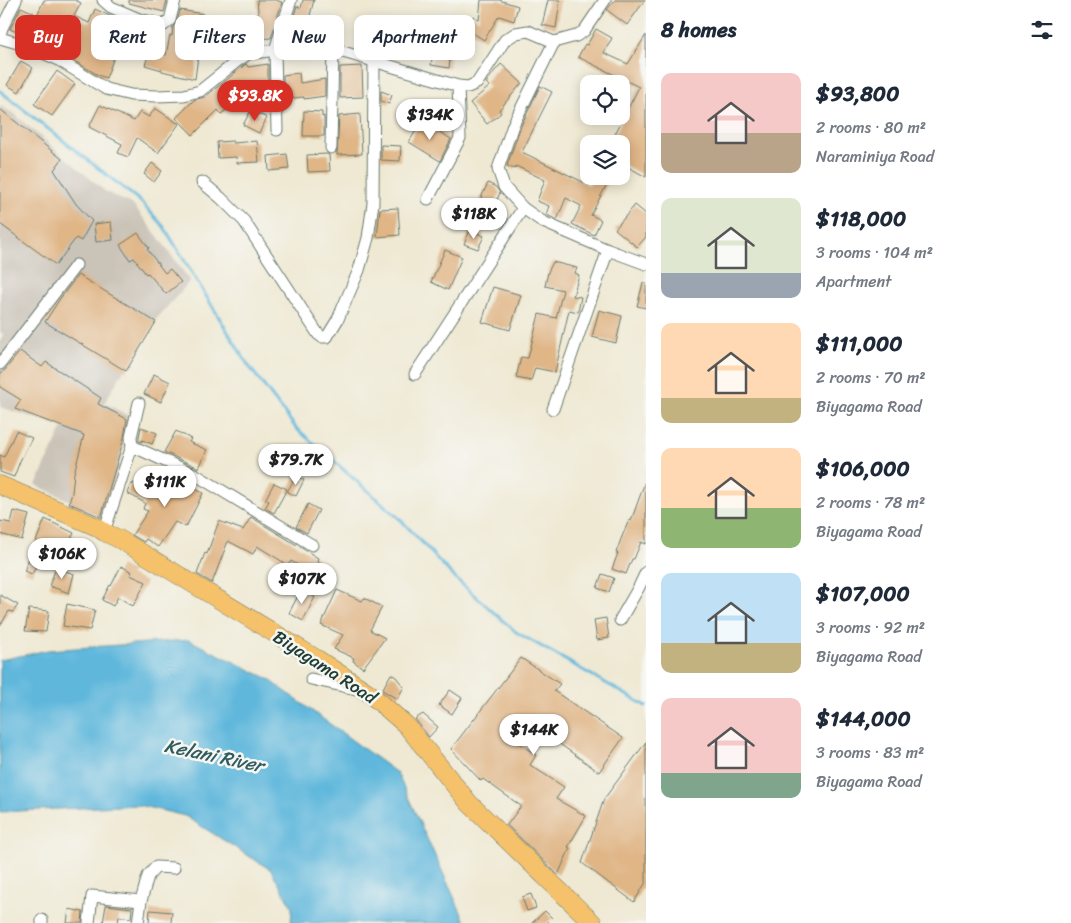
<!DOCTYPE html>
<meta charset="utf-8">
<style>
body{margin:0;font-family:Sriracha,sans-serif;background:#f2f2f3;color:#1f2937;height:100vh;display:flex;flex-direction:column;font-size:19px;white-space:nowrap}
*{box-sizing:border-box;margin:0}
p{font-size:16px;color:#747a83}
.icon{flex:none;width:28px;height:28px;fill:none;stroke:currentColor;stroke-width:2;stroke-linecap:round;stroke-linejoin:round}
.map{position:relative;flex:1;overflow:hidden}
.drawer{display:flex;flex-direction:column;background:#fff;width:425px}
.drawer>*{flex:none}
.top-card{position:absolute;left:15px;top:15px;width:475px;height:45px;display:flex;gap:10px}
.fabs{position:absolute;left:580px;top:75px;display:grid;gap:10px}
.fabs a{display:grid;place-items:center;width:50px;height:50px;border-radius:10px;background:#fff;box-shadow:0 2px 12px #0003;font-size:25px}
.price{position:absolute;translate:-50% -42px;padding:0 11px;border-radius:18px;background:#fff;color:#222;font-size:16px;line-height:32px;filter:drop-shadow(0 1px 2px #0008)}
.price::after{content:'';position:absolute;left:50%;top:30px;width:15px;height:11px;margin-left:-8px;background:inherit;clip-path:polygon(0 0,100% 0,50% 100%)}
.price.on{background:#d93025;color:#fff}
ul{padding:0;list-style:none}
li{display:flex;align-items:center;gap:15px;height:125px;padding:0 15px}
li span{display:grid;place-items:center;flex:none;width:140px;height:100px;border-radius:10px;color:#555}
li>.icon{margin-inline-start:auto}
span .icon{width:60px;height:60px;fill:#fffc;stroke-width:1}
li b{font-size:21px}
h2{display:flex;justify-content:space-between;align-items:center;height:60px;padding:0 15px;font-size:21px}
.tag{padding:0 18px;border-radius:10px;background:#fff;box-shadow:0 2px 12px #0003;font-size:18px;line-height:45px}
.tag.on{background:#d93025;color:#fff}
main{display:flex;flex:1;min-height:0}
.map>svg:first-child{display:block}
.industrial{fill:#cac3b8}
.water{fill:#5eb7dc;stroke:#3e7a88}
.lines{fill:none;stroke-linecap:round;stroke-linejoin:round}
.stream{stroke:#5eb7dc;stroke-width:3}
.building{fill:#e0b687}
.street-casing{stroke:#68796c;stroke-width:13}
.primary-casing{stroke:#68796c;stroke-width:19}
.street{stroke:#fff;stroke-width:11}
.primary{stroke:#f5c16b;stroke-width:18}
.labels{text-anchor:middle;stroke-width:5;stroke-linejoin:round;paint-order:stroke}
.street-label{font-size:18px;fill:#1f3d34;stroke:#f6f6f2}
.water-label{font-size:19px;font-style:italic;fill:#2f5c5e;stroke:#f6f6f2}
</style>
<main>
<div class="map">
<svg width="646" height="923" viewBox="0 0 646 923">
<rect width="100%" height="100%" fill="#f6f6f2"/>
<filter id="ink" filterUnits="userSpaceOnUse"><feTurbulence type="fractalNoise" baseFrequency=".02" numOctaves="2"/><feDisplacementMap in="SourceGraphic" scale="10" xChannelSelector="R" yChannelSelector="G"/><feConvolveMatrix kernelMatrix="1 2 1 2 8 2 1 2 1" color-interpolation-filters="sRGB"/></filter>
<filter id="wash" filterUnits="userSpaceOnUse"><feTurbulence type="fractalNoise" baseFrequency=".0096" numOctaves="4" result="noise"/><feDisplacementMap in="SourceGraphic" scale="20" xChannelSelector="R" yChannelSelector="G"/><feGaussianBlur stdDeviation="1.12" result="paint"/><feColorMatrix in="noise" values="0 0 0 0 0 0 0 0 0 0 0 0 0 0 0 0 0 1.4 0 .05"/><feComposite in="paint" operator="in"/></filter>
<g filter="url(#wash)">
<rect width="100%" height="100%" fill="#efe9d3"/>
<polygon class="industrial" points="0,106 13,113 106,192 133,205 159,238 190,281 152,324 104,403 131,417 103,520 85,508 36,485 63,427 0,407 0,341 4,334 0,332"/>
<polygon class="water" points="189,640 267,678 397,773 466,923 291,923 292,907 271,870 185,816 138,805 0,812 0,660 48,650"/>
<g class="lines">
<polyline class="stream" points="0,91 140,201 164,227 248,365 296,428 401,520 455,578 516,632 646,706"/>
</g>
<g id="blocks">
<g class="building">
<polygon points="44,0 75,0 81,3 74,16 89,23 95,9 118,20 105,48 116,52 106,78 98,75 61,53 42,44 53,23 37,15"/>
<polygon points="129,0 167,0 164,12 129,3"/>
<polygon points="257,0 278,0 278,1 282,2 271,38 258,39 259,44 238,48 239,51 225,61 213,39 215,37 209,36 226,27 227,29 259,22"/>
<polygon points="303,0 314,0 304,38 288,34 297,6 301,8"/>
<polygon points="481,0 499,0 518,6 514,21 499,16 484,40 465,28 473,16 479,20"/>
<polygon points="548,0 560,0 556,28 542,25"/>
<polygon points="615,0 645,0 627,25 607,10"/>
<polygon points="21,7 34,13 23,35 10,29"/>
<polygon points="180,10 203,14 200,34 188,32 183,53 198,56 195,79 162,71 162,70 145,65 150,50 166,55 170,35 172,36 173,27 177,22"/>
<polygon points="596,29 612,38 604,53 628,64 646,35 646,177 621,163 621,144 610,144 639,87 578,57 585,44 587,45"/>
<polygon points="434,47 451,50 449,68 431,65"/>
<polygon points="21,61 33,68 19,92 7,85"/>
<polygon points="246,64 248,67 268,64 268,79 261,85 252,86 252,90 224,96 237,102 221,114 218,110 193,135 176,118 194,100 205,97"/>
<polygon points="501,64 522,83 499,110 501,113 487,124 470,103 490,86 486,83 493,73"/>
<polygon points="362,66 363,97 340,98 340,67"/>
<polygon points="57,71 75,84 52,116 34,104"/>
<polygon points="299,73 300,83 325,79 325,96 304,99 304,97 284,99 283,75"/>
<polygon points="540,86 552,92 522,152 589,185 594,176 600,176 608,182 591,215 601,220 594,235 572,224 581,206 566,198 557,220 547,215 546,215 549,206 537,201 545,180 516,166 515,169 507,166 520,128"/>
<polygon points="381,91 392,95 389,104 381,101"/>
<polygon points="100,105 134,121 140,112 149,117 155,108 179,124 158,153 137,138 128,157 118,153 122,144 89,127"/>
<polygon points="0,109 62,159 54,170 76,204 92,221 81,241 76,238 56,265 0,224"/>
<polygon points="251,110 267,118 259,133 243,125"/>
<polygon points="304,111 322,112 322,117 324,116 324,136 303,136"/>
<polygon points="360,114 362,154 337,155 339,116"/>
<polygon points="422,121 451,139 440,161 409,142"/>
<polygon points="233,141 233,143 257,141 259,162 237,163 236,157 218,158 217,142"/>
<polygon points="381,145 401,146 400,161 381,160"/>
<polygon points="287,154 289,169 269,171 268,156"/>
<polygon points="327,154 329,155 330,171 308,172 307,155"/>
<polygon points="152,163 162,171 154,182 144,174"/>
<polygon points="488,183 496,187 500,193 491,212 477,206"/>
<polygon points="635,205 646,214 646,237 637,247 615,229"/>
<polygon points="398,208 400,235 377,237 380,209"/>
<polygon points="111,222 113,240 96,242 94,224"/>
<polygon points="470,230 484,236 478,249 464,244"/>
<polygon points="138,233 149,248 147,249 165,273 170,269 181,282 166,294 148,273 146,274 134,258 130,260 120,245"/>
<polygon points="445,250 462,257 448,290 431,282"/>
<polygon points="553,262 577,268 575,273 579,275 573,296 581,297 578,312 569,310 555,372 535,368 531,381 516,378 521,357 528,358 539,314 556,318 563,290 545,286 548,272"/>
<polygon points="78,275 156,322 126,371 45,322 59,300"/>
<polygon points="643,283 646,283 646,308 637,306"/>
<polygon points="493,287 521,295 510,330 482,322"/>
<polygon points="599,310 622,316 616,343 592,337"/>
<polygon points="20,351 42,367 46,362 101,398 98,404 127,419 124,438 101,517 69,503 72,493 74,473 84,435 15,409 21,400 0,387 0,374 6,369"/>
<polygon points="154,374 170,382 161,402 144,394"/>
<polygon points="141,427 157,433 152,444 142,440 142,442 139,441 139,437"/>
<polygon points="16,431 32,438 20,461 14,477 0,472 0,455 4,457"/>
<polygon points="176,431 191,439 189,442 207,450 199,468 164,452"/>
<polygon points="180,476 192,481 190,486 203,493 186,527 175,522 158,547 146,539 144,542 132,535 148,511 143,509 145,503 127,493 131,484 132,485 133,483 145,489 148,483 168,491 174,479 178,481"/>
<polygon points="296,476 304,480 296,496 287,492"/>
<polygon points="645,482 646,483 646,544 641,542 634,559 632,559 626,574 612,569 618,553 616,553 621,539 629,520 631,521"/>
<polygon points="274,483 287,489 274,513 265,508 269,501 265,500"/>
<polygon points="308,504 319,510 307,533 296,527"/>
<polygon points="14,511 29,515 22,540 0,534 0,521 11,523"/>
<polygon points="251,517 318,558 317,562 330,569 325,581 291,561 288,565 257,546 253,554 228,541 212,583 197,574 205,553 207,554 219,521 243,530"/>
<polygon points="45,519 74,533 63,554 48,546 32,574 24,571"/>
<polygon points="121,566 132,572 130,575 146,582 133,606 118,597 113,606 102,600 110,585 111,586"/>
<polygon points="56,568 74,574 69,593 49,586"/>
<polygon points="602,574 614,578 609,592 597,588"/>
<polygon points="301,590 315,597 303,621 289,613"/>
<polygon points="337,590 362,601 364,598 382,607 370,630 385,638 363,668 353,661 354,658 334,649 343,635 321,625"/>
<polygon points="0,595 18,605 13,612 9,611 0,626"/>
<polygon points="67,604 95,610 90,630 63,626"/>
<polygon points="29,609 49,611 46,632 25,631"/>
<polygon points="606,618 609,638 597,640 594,620"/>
<polygon points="521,658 560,684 554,691 623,738 599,772 529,722 515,740 536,755 530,765 564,787 556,799 586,816 568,847 570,848 558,875 507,825 521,806 483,779 481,781 451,749"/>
<polygon points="391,674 396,677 404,687 397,699 382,690"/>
<polygon points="450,690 462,698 452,714 439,705"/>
<polygon points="423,714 438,727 429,737 415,719"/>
<polygon points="646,742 646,882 634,902 582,863 604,799"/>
<polygon points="531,894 536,908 527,911 522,897"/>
<polygon points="106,905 132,908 131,918 119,916 118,923 103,923"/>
<polygon points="69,909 83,912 82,923 67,923"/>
<polygon points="150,910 172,912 171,923 149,923"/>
<polygon points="545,911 552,918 547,923 532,923"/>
</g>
</g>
</g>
<g filter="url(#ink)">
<use href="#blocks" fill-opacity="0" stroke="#68796c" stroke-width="1"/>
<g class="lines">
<defs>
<g id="street">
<polyline points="103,0 111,7 139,19 164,25 170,20 175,0"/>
<polyline points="0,35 2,28 16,0"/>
<polyline points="0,38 21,44 57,59 106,89 131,95 157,96 184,95 200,91 236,62 248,54 275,50 314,47 333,49 458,86 468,87 477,83 505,40 516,33 528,31 554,42 576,36 584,31 605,0"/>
<polyline points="554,42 513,125 498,169 504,187 523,208 543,222 608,250 646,264"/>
<polyline points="277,130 275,50 291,0"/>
<polyline points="331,148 333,49"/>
<polyline points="202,182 221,198 244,221 318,334 322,337 327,337 338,319 359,270 368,238 373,203 374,60"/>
<polyline points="428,199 460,138 458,86"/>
<polyline points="0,364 76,265"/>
<polyline points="415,374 523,208"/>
<polyline points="553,409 608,250"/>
<polyline points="132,446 196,475 312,545"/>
<polyline points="104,532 132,446 131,437 139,403"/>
<polyline points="620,620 639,587 646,572"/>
<polyline points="311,679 356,689"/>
<polyline points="42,923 42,920"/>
<polyline points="89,923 92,896 141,901"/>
<polyline points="138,923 141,901 148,876 156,867 174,868"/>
</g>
<polyline id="primary" points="0,485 97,527 104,532 119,539 317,659 369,693 406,725 469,803 593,923"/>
</defs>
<use href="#street" class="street-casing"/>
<use href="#primary" class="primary-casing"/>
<use href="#street" class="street"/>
<use href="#primary" class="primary"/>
</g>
</g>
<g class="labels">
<g class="street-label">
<text transform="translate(325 667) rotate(33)" y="6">Biyagama Road</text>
</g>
<g class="water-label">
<text transform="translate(214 755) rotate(12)" y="7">Kelani River</text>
</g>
</g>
</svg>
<div class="fabs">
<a><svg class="icon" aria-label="locate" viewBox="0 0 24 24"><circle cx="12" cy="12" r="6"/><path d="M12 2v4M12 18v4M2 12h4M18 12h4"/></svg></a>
<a><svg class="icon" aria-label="layers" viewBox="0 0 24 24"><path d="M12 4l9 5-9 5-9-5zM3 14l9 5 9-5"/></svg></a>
</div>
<b class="price on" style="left:255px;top:122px">$93.8K</b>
<b class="price" style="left:430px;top:141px">$134K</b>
<b class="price" style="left:474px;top:240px">$118K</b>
<b class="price" style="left:296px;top:486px">$79.7K</b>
<b class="price" style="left:165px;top:508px">$111K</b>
<b class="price" style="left:62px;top:580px">$106K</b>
<b class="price" style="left:302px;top:605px">$107K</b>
<b class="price" style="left:534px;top:756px">$144K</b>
<div class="top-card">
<a class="tag on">Buy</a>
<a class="tag">Rent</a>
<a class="tag">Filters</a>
<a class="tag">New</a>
<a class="tag">Apartment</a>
</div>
</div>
<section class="drawer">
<h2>8 homes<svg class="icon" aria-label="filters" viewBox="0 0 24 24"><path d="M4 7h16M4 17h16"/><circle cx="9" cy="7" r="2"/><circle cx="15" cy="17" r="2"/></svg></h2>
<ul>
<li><span style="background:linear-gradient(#f6c9c9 60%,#b9a48a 0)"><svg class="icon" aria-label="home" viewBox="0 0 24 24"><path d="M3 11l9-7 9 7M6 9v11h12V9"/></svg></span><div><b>$93,800</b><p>2 rooms · 80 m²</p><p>Naraminiya Road</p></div></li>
<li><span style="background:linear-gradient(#dfe7d0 75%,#9aa5b1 0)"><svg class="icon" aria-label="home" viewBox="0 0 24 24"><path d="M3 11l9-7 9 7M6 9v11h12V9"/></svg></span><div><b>$118,000</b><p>3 rooms · 104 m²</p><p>Apartment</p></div></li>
<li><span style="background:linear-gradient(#ffd9b3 75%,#c2b280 0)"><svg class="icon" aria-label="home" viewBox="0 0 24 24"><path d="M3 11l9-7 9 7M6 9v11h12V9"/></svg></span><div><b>$111,000</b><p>2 rooms · 70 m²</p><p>Biyagama Road</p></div></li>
<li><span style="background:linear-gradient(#ffd9b3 60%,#8fb573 0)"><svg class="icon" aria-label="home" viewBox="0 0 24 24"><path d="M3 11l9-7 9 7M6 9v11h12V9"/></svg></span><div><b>$106,000</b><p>2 rooms · 78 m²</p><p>Biyagama Road</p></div></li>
<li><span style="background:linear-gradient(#bfe0f5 70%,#c2b280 0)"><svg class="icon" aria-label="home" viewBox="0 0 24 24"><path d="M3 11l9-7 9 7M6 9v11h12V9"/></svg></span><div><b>$107,000</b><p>3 rooms · 92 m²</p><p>Biyagama Road</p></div></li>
<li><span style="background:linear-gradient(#f6c9c9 75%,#7fa58c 0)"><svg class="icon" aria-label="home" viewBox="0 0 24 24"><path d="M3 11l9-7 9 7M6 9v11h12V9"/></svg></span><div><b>$144,000</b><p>3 rooms · 83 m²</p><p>Biyagama Road</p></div></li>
</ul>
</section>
</main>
